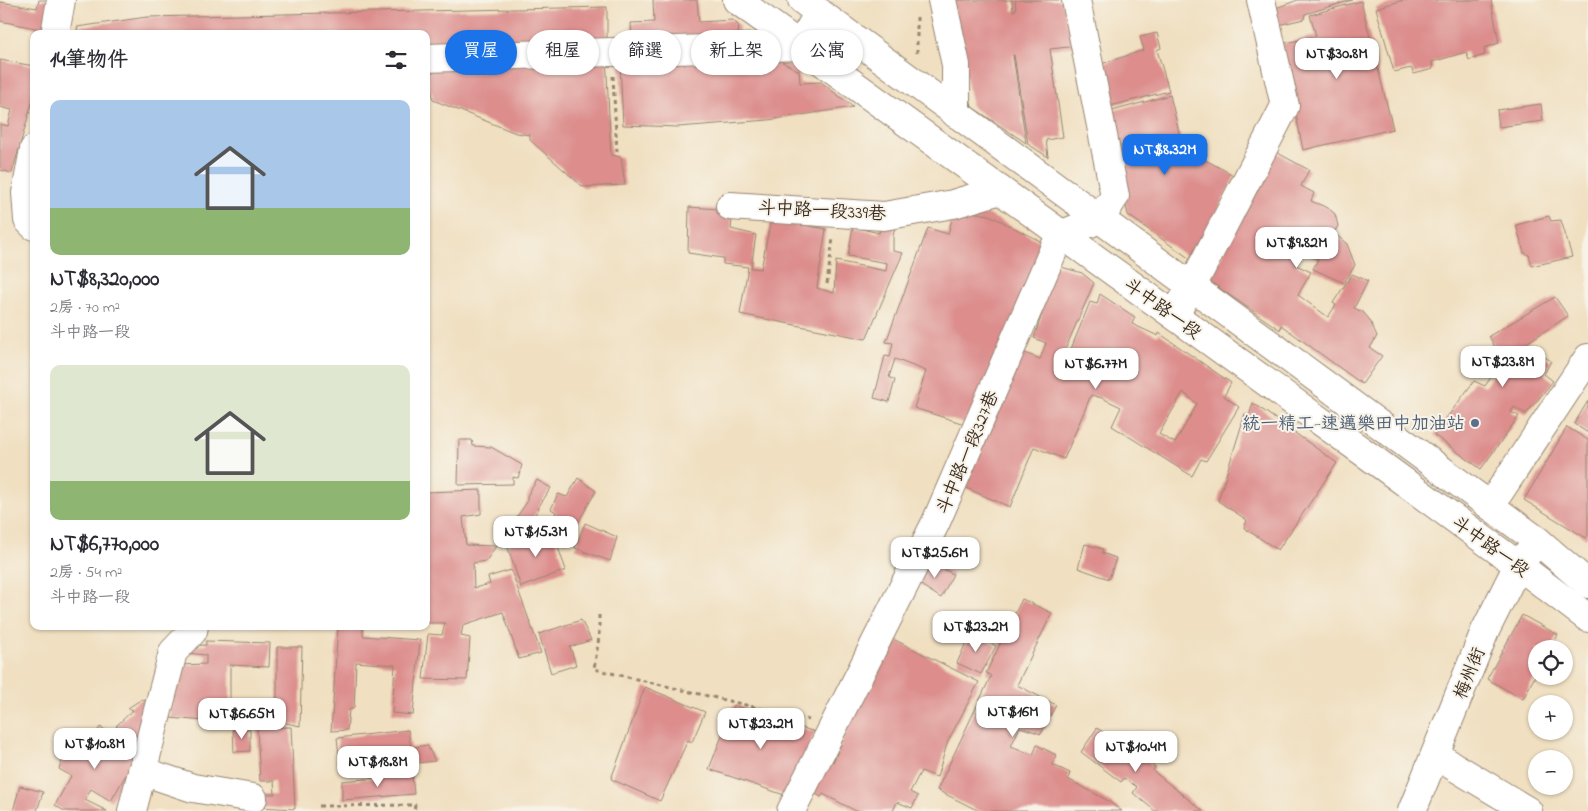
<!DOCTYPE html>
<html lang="zh-TW">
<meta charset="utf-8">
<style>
body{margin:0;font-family:"Indie Flower","LXGW WenKai TC",sans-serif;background:#f7f7f7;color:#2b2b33;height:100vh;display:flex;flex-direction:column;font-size:19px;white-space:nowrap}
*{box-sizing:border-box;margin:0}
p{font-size:16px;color:#7c7c81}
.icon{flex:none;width:28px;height:28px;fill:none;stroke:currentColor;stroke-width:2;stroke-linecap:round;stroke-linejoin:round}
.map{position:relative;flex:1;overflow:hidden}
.panel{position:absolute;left:30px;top:30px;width:400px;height:600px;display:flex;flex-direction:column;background:#fff;border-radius:10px;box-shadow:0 1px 4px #0004}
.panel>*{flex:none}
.hud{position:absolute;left:445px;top:30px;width:475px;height:45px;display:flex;gap:10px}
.tools{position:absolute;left:1528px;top:640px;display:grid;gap:10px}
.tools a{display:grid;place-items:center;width:45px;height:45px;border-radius:50%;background:#fff;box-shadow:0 1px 4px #0004;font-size:25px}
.price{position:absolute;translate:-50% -42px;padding:0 11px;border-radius:10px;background:#fff;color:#222;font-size:16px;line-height:32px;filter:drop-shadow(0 1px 2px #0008)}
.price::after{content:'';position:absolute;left:50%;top:30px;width:15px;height:11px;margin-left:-8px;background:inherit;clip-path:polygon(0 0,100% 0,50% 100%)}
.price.selected{background:#1a73e8;color:#fff}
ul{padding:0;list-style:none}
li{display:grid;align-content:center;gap:10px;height:265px;padding:0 20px}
li span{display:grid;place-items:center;height:155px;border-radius:10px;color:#555}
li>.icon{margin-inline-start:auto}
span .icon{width:90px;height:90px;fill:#fffc;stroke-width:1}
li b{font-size:21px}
h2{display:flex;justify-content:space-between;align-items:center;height:60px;padding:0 20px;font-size:21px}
.pill{padding:0 18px;border-radius:22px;background:#fff;box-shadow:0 1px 4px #0004;font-size:18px;line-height:45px}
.pill.selected{background:#1a73e8;color:#fff}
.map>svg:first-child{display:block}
.building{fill:#dc8d8c;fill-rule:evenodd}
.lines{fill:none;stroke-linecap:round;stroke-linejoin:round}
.minor-casing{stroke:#96846f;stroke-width:30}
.major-casing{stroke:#96846f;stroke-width:30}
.path{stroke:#96846f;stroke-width:3;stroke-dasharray:4 4;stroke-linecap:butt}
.minor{stroke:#fff;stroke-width:28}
.major{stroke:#fff;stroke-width:28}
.service-dot{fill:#5c6f8a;stroke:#f7f3e8;stroke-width:2}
.labels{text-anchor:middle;stroke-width:4;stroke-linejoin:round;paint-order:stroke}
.street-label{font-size:18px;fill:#3b2a1e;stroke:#f7f3e8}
.service-label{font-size:18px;fill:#4e5e75;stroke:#f7f3e8;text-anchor:end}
</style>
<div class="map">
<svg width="1588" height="811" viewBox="0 0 1588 811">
<rect width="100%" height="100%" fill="#f7f3e8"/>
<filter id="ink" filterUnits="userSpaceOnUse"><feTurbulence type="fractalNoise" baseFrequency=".02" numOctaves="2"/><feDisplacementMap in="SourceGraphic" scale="10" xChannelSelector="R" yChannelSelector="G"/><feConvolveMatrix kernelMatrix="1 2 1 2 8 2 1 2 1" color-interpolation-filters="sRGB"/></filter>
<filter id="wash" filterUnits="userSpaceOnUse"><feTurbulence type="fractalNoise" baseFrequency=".0096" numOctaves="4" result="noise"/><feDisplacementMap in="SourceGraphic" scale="20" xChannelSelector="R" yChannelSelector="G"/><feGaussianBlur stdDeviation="1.12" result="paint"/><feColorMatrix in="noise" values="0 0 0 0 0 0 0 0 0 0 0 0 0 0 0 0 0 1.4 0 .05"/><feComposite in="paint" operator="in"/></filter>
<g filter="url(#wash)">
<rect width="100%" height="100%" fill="#f0dfc0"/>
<g id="blocks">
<g class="building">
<polygon points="39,0 58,0 50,31 0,21 0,2 37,8"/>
<polygon points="653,0 697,0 699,22 733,20 739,26 738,35 632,39 631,23 654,22"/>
<polygon points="951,0 1012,0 1013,11 1016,10 1015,0 1062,0 1067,24 1078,46 1050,49 1063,137 1046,140 1048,157 1028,144 1014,55 1013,55 1026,143 972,107"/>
<polygon points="1298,0 1352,0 1305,14 1304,19 1278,25 1273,9"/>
<polygon points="1404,0 1491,0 1499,43 1484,48 1485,55 1469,60 1466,52 1432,62 1433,69 1414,74 1411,68 1394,72 1376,8"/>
<polygon points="1361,1 1393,129 1303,150 1282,44 1316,36 1310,15"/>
<polygon points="607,7 607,49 426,52 426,34 78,34 77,27 147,17"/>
<polygon points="1157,33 1161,48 1157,50 1169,91 1110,106 1098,65 1144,50 1140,37"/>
<polygon points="606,55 611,155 621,157 625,185 583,187 530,140 530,135 516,133 433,100 432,92 426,92 426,60"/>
<polygon points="773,57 799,71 800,83 821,82 853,107 768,120 678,127 623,125 620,63"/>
<polygon points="0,60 34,66 34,96 12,173 0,170 0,124 8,126 12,110 0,107"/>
<polygon points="1170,95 1186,161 1198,156 1235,176 1193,261 1128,215 1105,113"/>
<polygon points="1541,104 1543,121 1499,127 1497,110"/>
<polygon points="1274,151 1309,170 1301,186 1314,193 1311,201 1328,208 1335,214 1338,226 1334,233 1347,244 1355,265 1344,283 1313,269 1318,259 1302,252 1296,265 1311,272 1298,295 1328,317 1336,305 1333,303 1352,274 1368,281 1354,308 1363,312 1369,319 1377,336 1370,348 1382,356 1362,384 1281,325 1280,330 1209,281"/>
<polygon points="689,207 733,210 731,229 756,235 751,268 761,269 771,219 826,229 817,288 834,293 836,261 886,271 887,263 848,256 853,227 879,233 882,219 896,222 893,236 893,251 903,253 866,339 740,314 748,267 723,264 723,258 688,253"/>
<polygon points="965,211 989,215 1038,240 1046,246 974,427 914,408 926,371 895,359 889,377 895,380 889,402 874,398 885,356 890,357 893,343 886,342 928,228 948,234 953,215"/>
<polygon points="1549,216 1551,221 1561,220 1572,257 1532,266 1529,255 1524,253 1516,225"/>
<path d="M1051 264 1082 273 1094 283 1064 352 1069 354 1090 302 1097 304 1100 294 1135 317 1132 324 1158 336 1159 333 1231 383 1224 396 1239 407 1206 461 1201 459 1192 476 1112 426 1121 407 1102 398 1091 395 1064 459 1034 447 1010 507 961 486 1015 349 1040 359 1046 343 1034 338 1042 314 1032 310ZM1183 392 1197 404 1175 443 1159 434Z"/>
<polygon points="1555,297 1568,316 1525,344 1551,361 1544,374 1553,381 1526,414 1514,407 1511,412 1519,416 1481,469 1434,435 1474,381 1485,386 1502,361 1489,336"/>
<polygon points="1588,401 1588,433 1574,424"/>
<polygon points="1253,403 1337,463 1278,550 1244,528 1247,520 1218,501 1245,414 1249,416"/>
<polygon points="1567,427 1588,440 1588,535 1586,538 1524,500"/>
<polygon points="459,440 472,440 473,446 491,447 522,465 518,478 513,477 513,484 458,485"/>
<polygon points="578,478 596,491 567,542 549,528 556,512 551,509 558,494 567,497"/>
<polygon points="537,480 551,488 539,506 538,510 519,538 507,531 527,502 527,496"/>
<polygon points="481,490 481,514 463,517 466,545 496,546 486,561 473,563 474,588 490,584 488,577 511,570 541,653 519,659 503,612 463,625 461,636 470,638 467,680 423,679 428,634 442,635 445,623 426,623 426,492"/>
<polygon points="585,523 617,537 610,561 575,548"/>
<polygon points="548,532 554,536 566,570 521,587 507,545"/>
<polygon points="1085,544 1103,549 1102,553 1116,558 1109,579 1078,568"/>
<polygon points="928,561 953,574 941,598 916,582"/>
<polygon points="1022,599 1052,613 1017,685 1056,705 1041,734 1020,727 1011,746 1033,755 1037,745 1056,755 1053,765 1070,773 1068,779 1105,799 1122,811 979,811 937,790 991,676 986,673"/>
<polygon points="1522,615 1558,635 1550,649 1536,649 1536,674 1523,699 1487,679"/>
<polygon points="581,620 591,640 570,647 576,665 551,673 539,634"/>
<polygon points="338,626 363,627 363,636 420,640 413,715 392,713 395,665 356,662 354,708 349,710 347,730 331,731"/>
<polygon points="971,632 996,646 981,674 957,663"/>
<polygon points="891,638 979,682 948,741 937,777 921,771 910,792 918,796 912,808 897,802 893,811 856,811 823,794 821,797 809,790 823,757 833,762 847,731 838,725"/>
<polygon points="206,641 270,643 269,667 230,665 230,702 270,703 270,722 229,723 170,718 178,665 206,664 206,655 187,653 189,646 206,645"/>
<polygon points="277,647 302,647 300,726 277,721"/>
<polygon points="645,687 705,712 692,742 688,740 660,801 611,779"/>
<polygon points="142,699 156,707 144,751 116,726 133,710 128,708"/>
<polygon points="734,705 815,732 787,796 709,769"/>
<polygon points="100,727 140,750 111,801 91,789 85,800 107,811 64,811 55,805 71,776 59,769 65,753 77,740 88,746"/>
<polygon points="291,727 295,809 259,807 257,794 275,794 274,781 260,781 257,728"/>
<polygon points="233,728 250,729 250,751 234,752"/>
<polygon points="1097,728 1116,740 1118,736 1155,767 1153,771 1203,811 1155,811 1133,793 1137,787 1124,778 1121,782 1081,752"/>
<polygon points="408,730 411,748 427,745 435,761 341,772 337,738"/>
<polygon points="412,775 414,794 342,800 342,781"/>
<polygon points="20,786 43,792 37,811 13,811"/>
</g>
</g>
</g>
<g filter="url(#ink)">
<use href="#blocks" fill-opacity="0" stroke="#96846f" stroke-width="1"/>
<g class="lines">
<defs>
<g id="minor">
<polyline points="942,0 956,65 956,114"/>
<polyline points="55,34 61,0"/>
<polyline points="426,58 800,46 819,12"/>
<polyline points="34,149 26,193 28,220 34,226"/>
<polyline points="730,206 884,216 953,204 1000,190"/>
<polyline points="1174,315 1192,286 1285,106 1261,0"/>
<polyline points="1490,506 1588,358"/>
<polyline points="1435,755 1528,811"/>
<polyline points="142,771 193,788 253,798"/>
<polyline points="132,811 173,652 193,631 194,626"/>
<polyline points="791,811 936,522 1060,235 1100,219 1115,196 1076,0"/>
<polyline points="1412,811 1485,631 1518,565 1538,541"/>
</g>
<g id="major">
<polyline points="737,0 1384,467 1518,565 1588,618"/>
<polyline points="802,0 1538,541 1588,584"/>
</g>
</defs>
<use href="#minor" class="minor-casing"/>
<use href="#major" class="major-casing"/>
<g class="path">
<polyline points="917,53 917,16"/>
<polyline points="613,76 617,153"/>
<polyline points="827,284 833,238"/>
<polyline points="599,615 599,637 594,669 809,720"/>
<polyline points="319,806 415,805 414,811"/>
</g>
<use href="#minor" class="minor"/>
<use href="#major" class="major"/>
</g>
</g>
<circle class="service-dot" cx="1475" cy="423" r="5"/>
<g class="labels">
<g class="street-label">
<text transform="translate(822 210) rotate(3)" y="6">斗中路一段339巷</text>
<text transform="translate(1163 308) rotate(36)" y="6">斗中路一段</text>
<text transform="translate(967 452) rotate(-67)" y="6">斗中路一段327巷</text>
<text transform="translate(1491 546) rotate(36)" y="6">斗中路一段</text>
<text transform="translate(1469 673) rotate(-68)" y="6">梅州街</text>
</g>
<g class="service-label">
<text x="1465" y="429">統一精工-速邁樂田中加油站</text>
</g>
</g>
</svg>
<div class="tools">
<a><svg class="icon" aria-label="locate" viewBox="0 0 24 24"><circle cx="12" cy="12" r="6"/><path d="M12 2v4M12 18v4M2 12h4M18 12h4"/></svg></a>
<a>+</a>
<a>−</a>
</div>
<b class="price" style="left:1337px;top:80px">NT$30.8M</b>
<b class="price selected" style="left:1165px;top:176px">NT$8.32M</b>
<b class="price" style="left:1297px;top:269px">NT$9.82M</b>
<b class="price" style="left:1503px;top:388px">NT$23.8M</b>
<b class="price" style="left:1096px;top:390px">NT$6.77M</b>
<b class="price" style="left:536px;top:558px">NT$15.3M</b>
<b class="price" style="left:935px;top:579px">NT$25.6M</b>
<b class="price" style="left:976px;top:653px">NT$23.2M</b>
<b class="price" style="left:1013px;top:738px">NT$16M</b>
<b class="price" style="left:242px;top:740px">NT$6.65M</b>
<b class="price" style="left:761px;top:750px">NT$23.2M</b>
<b class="price" style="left:95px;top:770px">NT$10.8M</b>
<b class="price" style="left:1136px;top:773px">NT$10.4M</b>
<b class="price" style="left:378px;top:788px">NT$18.8M</b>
<div class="hud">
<a class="pill selected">買屋</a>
<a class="pill">租屋</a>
<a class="pill">篩選</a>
<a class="pill">新上架</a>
<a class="pill">公寓</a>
</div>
<section class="panel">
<h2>14筆物件<svg class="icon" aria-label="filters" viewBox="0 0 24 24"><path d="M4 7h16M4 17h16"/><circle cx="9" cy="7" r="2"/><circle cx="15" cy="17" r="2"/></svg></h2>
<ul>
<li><span style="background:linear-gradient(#a9c7e8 70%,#8fb573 0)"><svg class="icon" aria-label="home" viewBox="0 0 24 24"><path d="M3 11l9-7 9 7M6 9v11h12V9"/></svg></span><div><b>NT$8,320,000</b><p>2房 · 70 m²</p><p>斗中路一段</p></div></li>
<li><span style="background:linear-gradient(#dfe7d0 75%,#8fb573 0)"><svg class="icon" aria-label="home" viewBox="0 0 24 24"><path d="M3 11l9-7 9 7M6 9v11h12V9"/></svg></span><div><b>NT$6,770,000</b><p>2房 · 54 m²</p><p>斗中路一段</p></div></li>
</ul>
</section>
</div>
